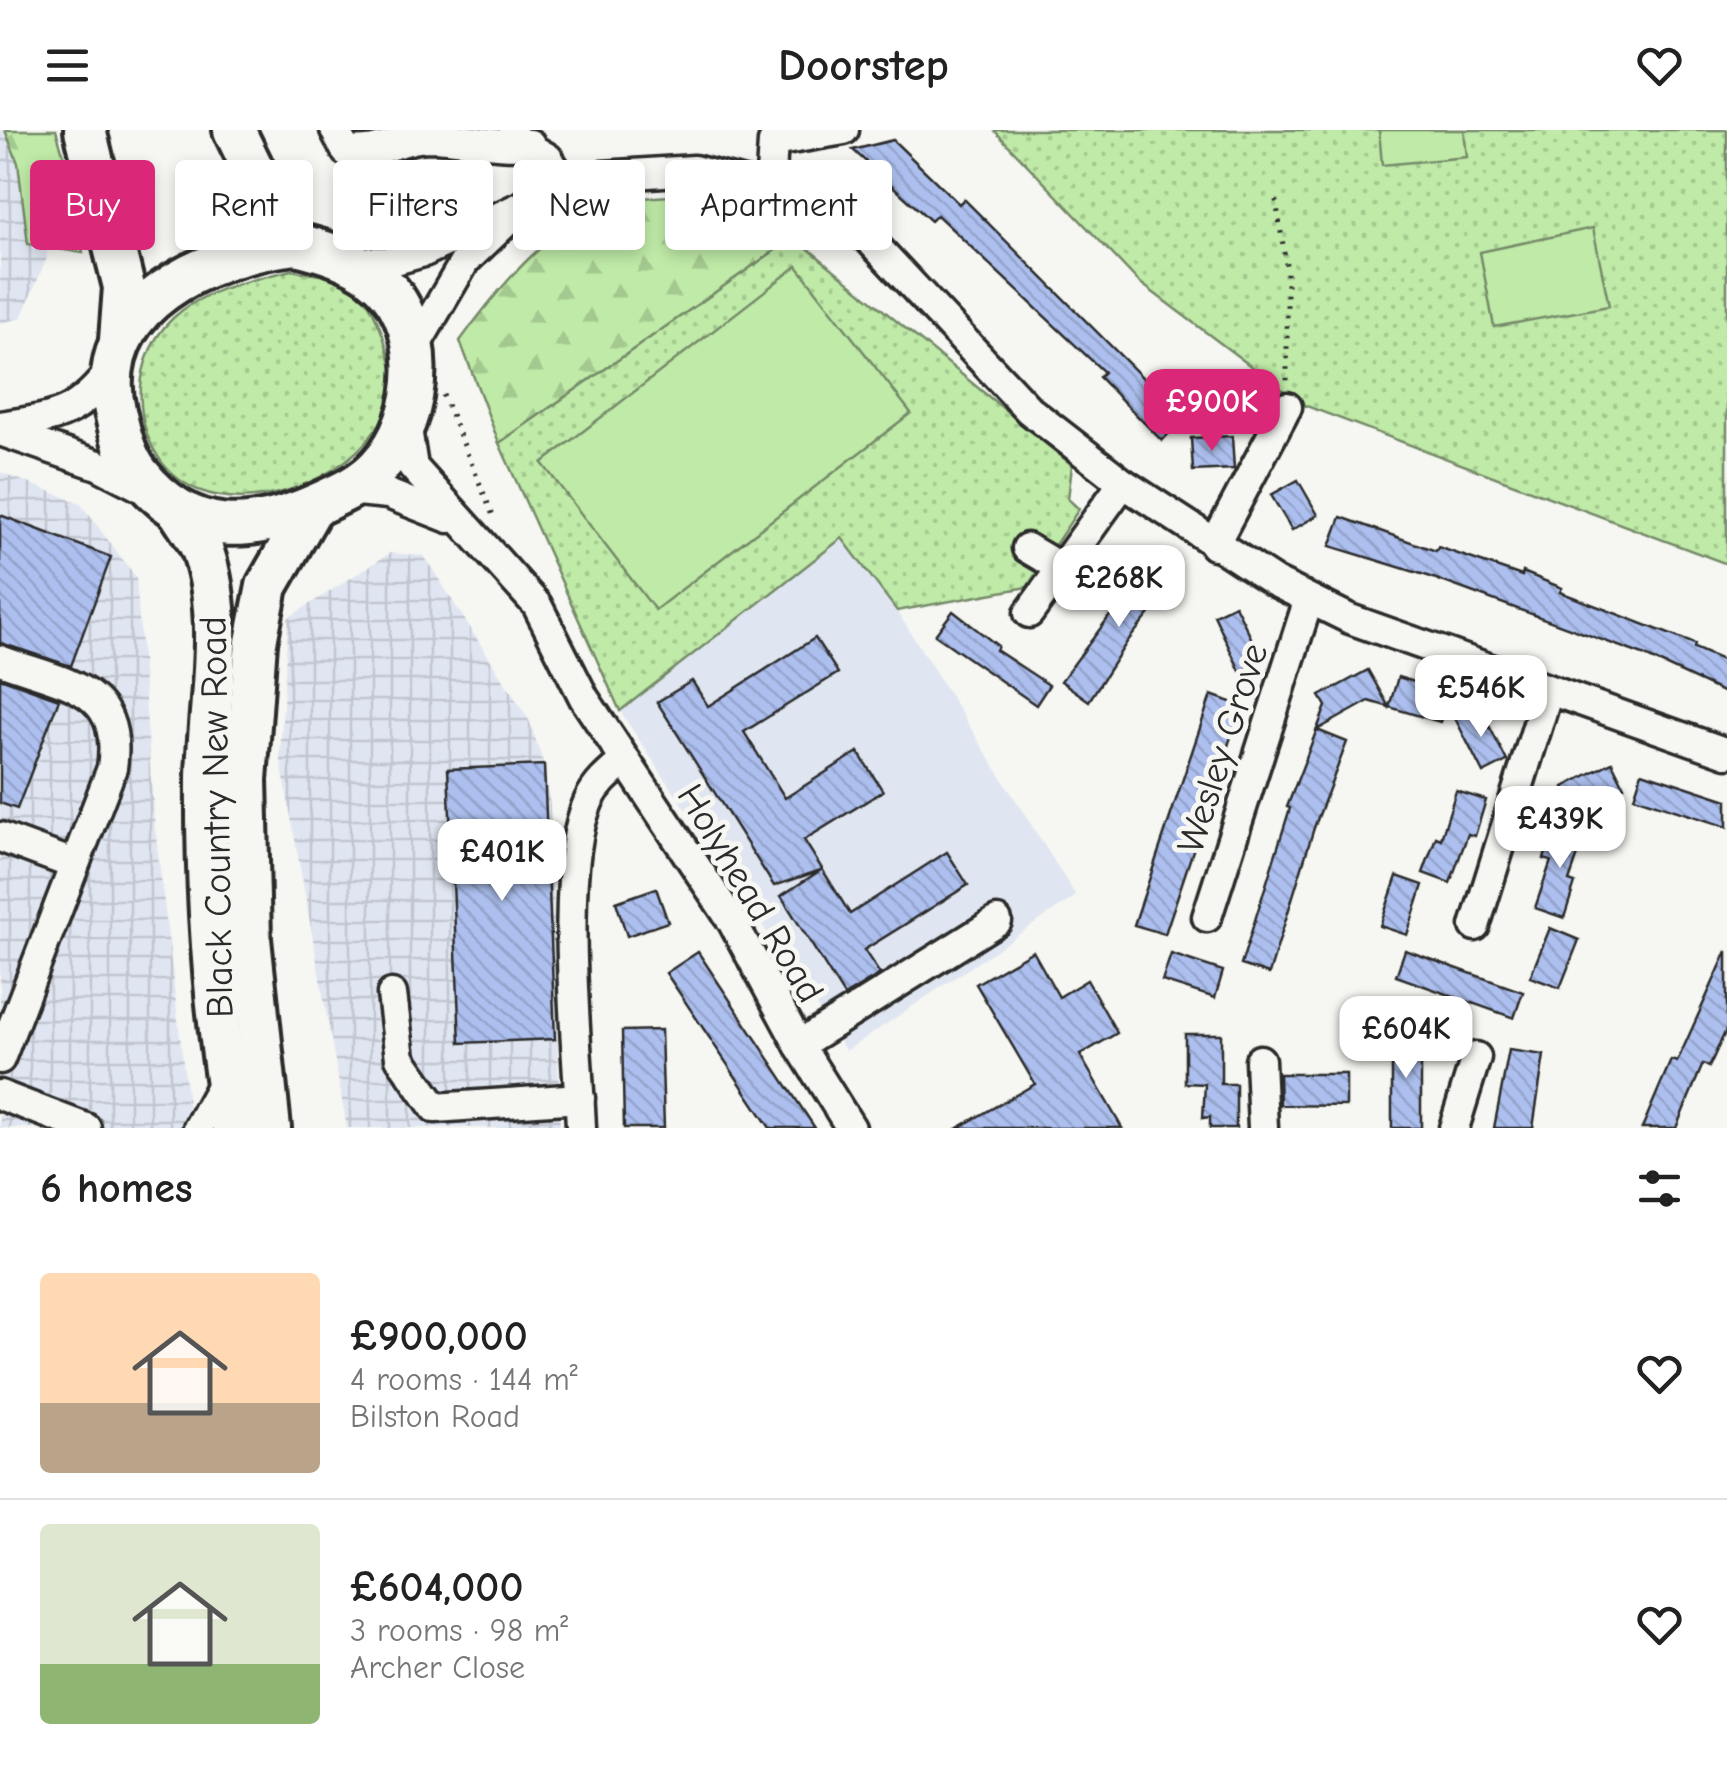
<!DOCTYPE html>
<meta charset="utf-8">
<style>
body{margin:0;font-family:"Comic Neue",sans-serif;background:#f6f6f6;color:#222;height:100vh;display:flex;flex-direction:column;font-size:38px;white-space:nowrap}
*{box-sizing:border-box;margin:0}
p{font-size:32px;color:#767676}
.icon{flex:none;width:55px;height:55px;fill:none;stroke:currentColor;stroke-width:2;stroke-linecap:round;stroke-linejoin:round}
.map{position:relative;height:998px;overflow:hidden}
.panel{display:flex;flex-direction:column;background:#fff;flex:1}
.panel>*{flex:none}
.hud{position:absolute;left:30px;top:30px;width:1000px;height:90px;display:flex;gap:20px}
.price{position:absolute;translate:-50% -85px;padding:0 22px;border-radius:20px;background:#fff;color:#222;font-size:32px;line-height:65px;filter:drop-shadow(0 2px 5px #0008)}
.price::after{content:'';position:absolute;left:50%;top:60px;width:30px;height:22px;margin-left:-15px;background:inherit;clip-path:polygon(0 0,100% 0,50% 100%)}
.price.current{background:#db2777;color:#fff}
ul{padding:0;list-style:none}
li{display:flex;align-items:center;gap:30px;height:250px;padding:0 40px}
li+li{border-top:2px solid #e0e0e0}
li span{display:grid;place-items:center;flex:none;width:280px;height:200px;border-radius:10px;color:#555}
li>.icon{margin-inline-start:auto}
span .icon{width:120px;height:120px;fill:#fffc;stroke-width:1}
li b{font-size:42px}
h2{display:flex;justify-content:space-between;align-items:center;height:120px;padding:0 40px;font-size:42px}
.tag{padding:0 35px;border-radius:10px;background:#fff;box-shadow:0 5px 15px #0003;font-size:35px;line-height:90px}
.tag.current{background:#db2777;color:#fff}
header{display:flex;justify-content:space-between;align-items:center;height:130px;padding:0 40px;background:#fff;font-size:45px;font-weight:600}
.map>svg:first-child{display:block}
.built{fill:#e0e6f1}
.industrial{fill:url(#industrial-grid)}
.grass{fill:url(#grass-dots);stroke:#758a69;stroke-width:2.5}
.forest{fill:url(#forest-firs);stroke:#758a69;stroke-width:2.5}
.pitch{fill:#bfeaa7;stroke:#758a69;stroke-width:2.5}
.building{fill:url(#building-back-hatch);stroke:#2b2b2b;stroke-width:2.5}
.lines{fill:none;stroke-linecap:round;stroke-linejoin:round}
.minor-casing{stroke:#2b2b2b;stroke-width:35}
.highway-casing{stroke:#2b2b2b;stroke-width:48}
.path{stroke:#2b2b2b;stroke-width:5;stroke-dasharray:2.5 8;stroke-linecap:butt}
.minor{stroke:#f6f6f2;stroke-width:28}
.highway{stroke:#f6f6f2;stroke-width:40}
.labels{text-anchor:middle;stroke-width:10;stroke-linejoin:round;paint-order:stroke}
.street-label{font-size:38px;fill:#2b2b2b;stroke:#f6f6f2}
</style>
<header><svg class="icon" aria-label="menu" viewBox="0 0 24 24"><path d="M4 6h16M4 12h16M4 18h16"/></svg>Doorstep<svg class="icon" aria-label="heart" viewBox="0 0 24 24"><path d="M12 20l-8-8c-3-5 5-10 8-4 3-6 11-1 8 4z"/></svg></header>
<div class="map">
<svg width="1727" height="998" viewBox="0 0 1727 998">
<defs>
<pattern id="industrial-grid" width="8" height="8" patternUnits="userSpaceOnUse" patternTransform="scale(2.5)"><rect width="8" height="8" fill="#e0e6f1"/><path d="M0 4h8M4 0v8" fill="none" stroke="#c0c5cf"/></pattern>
<pattern id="grass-dots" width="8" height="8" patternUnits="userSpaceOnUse" patternTransform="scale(2.5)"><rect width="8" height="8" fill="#bfeaa7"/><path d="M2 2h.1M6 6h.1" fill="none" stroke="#a4c990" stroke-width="1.8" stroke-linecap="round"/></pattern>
<pattern id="forest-firs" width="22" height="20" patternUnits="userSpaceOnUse" patternTransform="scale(2.5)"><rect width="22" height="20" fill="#bfeaa7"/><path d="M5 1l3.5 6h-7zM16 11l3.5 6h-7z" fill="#a4c990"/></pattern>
<pattern id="building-back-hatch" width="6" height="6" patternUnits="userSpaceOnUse" patternTransform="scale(2.5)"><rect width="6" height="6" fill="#acbfee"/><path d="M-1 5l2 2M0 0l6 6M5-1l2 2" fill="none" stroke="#94a4cc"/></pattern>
</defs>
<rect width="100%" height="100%" fill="#f6f6f2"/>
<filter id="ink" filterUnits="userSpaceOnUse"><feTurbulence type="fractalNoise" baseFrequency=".01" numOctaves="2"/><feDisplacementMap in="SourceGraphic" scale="20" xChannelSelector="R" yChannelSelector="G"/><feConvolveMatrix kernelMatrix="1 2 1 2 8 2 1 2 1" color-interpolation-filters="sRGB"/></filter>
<g filter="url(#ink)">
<polygon class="built" points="843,408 897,481 1076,766 846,921 620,581"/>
<g class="industrial">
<polygon points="0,0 38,0 47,128 21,188 0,193"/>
<polygon points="0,342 80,373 136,447 154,689 191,998 0,998"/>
<polygon points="390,423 424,426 529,590 544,635 550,675 560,998 347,998 280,626 288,488"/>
</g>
<g class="grass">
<polygon points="994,0 1727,0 1727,434 1301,274 1138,151"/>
<polygon points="794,107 1072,335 1068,369 1079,379 1027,457 897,481 842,408 620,581 499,313"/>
<path d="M291 140C309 144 335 145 349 155 369 168 374 182 382 203 390 227 399 252 389 277 361 343 265 386 198 360 132 333 122 235 173 188 205 158 250 151 291 140Z"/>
</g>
<g class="forest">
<polygon points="5,0 56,0 72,54 83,123 28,114 18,33"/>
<path d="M683 65 735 77 794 107 499 313 460 211C502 153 556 86 629 70 646 66 666 67 683 65Z"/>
</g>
<g class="pitch">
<polygon points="1379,0 1464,0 1467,27 1382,35"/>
<polygon points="1593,98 1609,176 1494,197 1480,122"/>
<polygon points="797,136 911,283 655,480 542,333"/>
</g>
<g class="building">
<polygon points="893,10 959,74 964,69 1183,288 1162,311 1099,247 1104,242 937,85 931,91 853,20"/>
<polygon points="409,28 421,48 378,73 359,39"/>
<polygon points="1232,306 1234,339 1193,341 1191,308"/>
<polygon points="1298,350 1318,385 1292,400 1271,365"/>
<polygon points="0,385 111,427 71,536 0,513"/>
<polygon points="1341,387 1436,421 1438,417 1522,446 1523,442 1562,458 1560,462 1695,514 1694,518 1727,532 1727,564 1643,525 1428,446 1330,416"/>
<polygon points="1153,428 1178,449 1127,512 1089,571 1061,551"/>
<polygon points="1235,475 1262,530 1240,541 1214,485"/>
<polygon points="953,481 998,516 996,520 1049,555 1036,575 935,505"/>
<polygon points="815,508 838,543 744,602 785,668 858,622 883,661 804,710 850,784 947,722 968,755 864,820 880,844 844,866 781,766 821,740 774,756 657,572 692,551 708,576"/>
<polygon points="1368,540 1389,577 1398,547 1449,562 1440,592 1369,571 1317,600 1347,612 1314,698 1269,844 1241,835 1290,678 1287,677 1326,576 1320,566"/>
<polygon points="0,548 59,569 17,679 0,673"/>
<polygon points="1211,565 1239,575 1239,583 1165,804 1134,795"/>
<polygon points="1479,576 1507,631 1483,643 1455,588"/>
<polygon points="1612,632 1624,656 1576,680 1564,657"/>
<polygon points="544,635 555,909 460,913 448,639"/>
<polygon points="1642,642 1727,670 1727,697 1634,667"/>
<polygon points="1456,661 1486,670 1475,706 1468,704 1450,753 1423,743 1436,707 1441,709"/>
<polygon points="1555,695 1585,705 1569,751 1575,753 1564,788 1535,778 1551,731 1544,729"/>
<polygon points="1397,746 1423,755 1407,805 1380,796"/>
<polygon points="656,758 668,792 627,806 616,772"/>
<polygon points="1550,798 1579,810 1560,858 1530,847"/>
<polygon points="1405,820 1523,862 1514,888 1396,846"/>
<polygon points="1033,821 1059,867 1087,850 1117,903 1080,925 1122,998 958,998 1035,954 976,854"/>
<polygon points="1727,821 1727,898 1709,937 1703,934 1676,998 1642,998 1671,930 1677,932"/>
<polygon points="698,822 815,998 770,998 666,843"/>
<polygon points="1171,824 1223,841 1215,868 1162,851"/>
<polygon points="661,900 664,998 624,998 622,901"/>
<polygon points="1185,904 1221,904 1221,954 1236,954 1236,998 1210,998 1210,987 1203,988 1205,954 1185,953"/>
<rect x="1392" y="904" width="29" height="94"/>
<polygon points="1509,920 1544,925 1533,998 1494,998"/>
<polygon points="1279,944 1346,944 1346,976 1280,975"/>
</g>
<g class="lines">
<defs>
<g id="minor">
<path d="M335 0 346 21C384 25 396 8 429 7 464 7 495 18 530 14"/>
<polyline points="512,7 548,28 568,59"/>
<polyline points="770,60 773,12 844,0"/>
<polyline points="353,131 388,132 424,122 522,76 602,46 694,40 808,70 869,109 1029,280 1123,353 1275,452 1350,489 1727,623"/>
<polyline points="416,215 465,131 507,91"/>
<polyline points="406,292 413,337 537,475 584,568 732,791 799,915 851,998"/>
<path d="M0 296C59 287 76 286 113 238"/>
<polyline points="0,301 98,335 147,360"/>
<polyline points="348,360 388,364 449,388"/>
<polyline points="1214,415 1287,277"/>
<polyline points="1027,418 1061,438"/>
<polyline points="1029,483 1123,353"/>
<path d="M0 530C64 554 124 556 112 638L0 929"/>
<polyline points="0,707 73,734"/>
<polyline points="1207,787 1308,472"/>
<polyline points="1475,796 1548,562"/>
<polyline points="392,864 400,928 435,978 580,968"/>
<polyline points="799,915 997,791"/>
<polyline points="1260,930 1263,998"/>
<polyline points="0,965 86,998"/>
<polyline points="198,998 225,949"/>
<path d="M581 998C578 918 557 738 589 670 597 653 610 643 624 631"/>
<polyline points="1454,998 1476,927"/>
</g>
<g id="highway">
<polyline points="85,0 124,157 120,210"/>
<polyline points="234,0 276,86 296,114"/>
<path d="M296 114C322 120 351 129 372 145 430 187 425 287 379 336 364 353 342 363 322 372 252 404 191 409 139 344 125 326 120 303 115 281 90 174 211 123 296 114Z"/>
<path d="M180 383C188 395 198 409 203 422 227 492 208 577 207 649 206 766 214 883 234 998"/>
<polyline points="270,998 250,809 246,650 256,512 267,456 313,376"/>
</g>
</defs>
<use href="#minor" class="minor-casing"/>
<use href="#highway" class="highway-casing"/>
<g class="path">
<polyline points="1276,70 1287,141 1287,254"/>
<polyline points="443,265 494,388"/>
</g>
<use href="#minor" class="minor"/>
<use href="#highway" class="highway"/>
</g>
</g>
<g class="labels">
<g class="street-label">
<text transform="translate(1222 618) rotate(-72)" y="13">Wesley Grove</text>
<text transform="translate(216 687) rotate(-91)" y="13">Black Country New Road</text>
<text transform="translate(751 763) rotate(59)" y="13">Holyhead Road</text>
</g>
</g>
</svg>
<b class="price current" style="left:1212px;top:324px">£900K</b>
<b class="price" style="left:1119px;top:500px">£268K</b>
<b class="price" style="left:1481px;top:610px">£546K</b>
<b class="price" style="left:1560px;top:741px">£439K</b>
<b class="price" style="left:502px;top:774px">£401K</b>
<b class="price" style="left:1406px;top:951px">£604K</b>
<div class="hud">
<a class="tag current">Buy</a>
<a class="tag">Rent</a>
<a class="tag">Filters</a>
<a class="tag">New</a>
<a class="tag">Apartment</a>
</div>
</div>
<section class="panel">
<h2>6 homes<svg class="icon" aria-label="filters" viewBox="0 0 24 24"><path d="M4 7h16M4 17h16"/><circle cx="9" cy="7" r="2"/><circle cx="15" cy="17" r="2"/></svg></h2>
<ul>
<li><span style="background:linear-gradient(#ffd9b3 65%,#b9a48a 0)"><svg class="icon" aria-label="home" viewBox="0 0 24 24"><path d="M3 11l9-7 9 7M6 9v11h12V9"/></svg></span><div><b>£900,000</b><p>4 rooms · 144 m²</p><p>Bilston Road</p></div><svg class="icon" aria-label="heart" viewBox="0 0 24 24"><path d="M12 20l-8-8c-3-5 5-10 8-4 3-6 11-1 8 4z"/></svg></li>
<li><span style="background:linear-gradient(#dfe7d0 70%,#8fb573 0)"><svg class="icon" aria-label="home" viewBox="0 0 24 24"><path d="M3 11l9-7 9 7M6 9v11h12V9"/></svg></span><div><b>£604,000</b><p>3 rooms · 98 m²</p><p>Archer Close</p></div><svg class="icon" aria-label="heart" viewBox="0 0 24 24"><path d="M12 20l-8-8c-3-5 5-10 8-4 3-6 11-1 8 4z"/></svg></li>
</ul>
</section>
